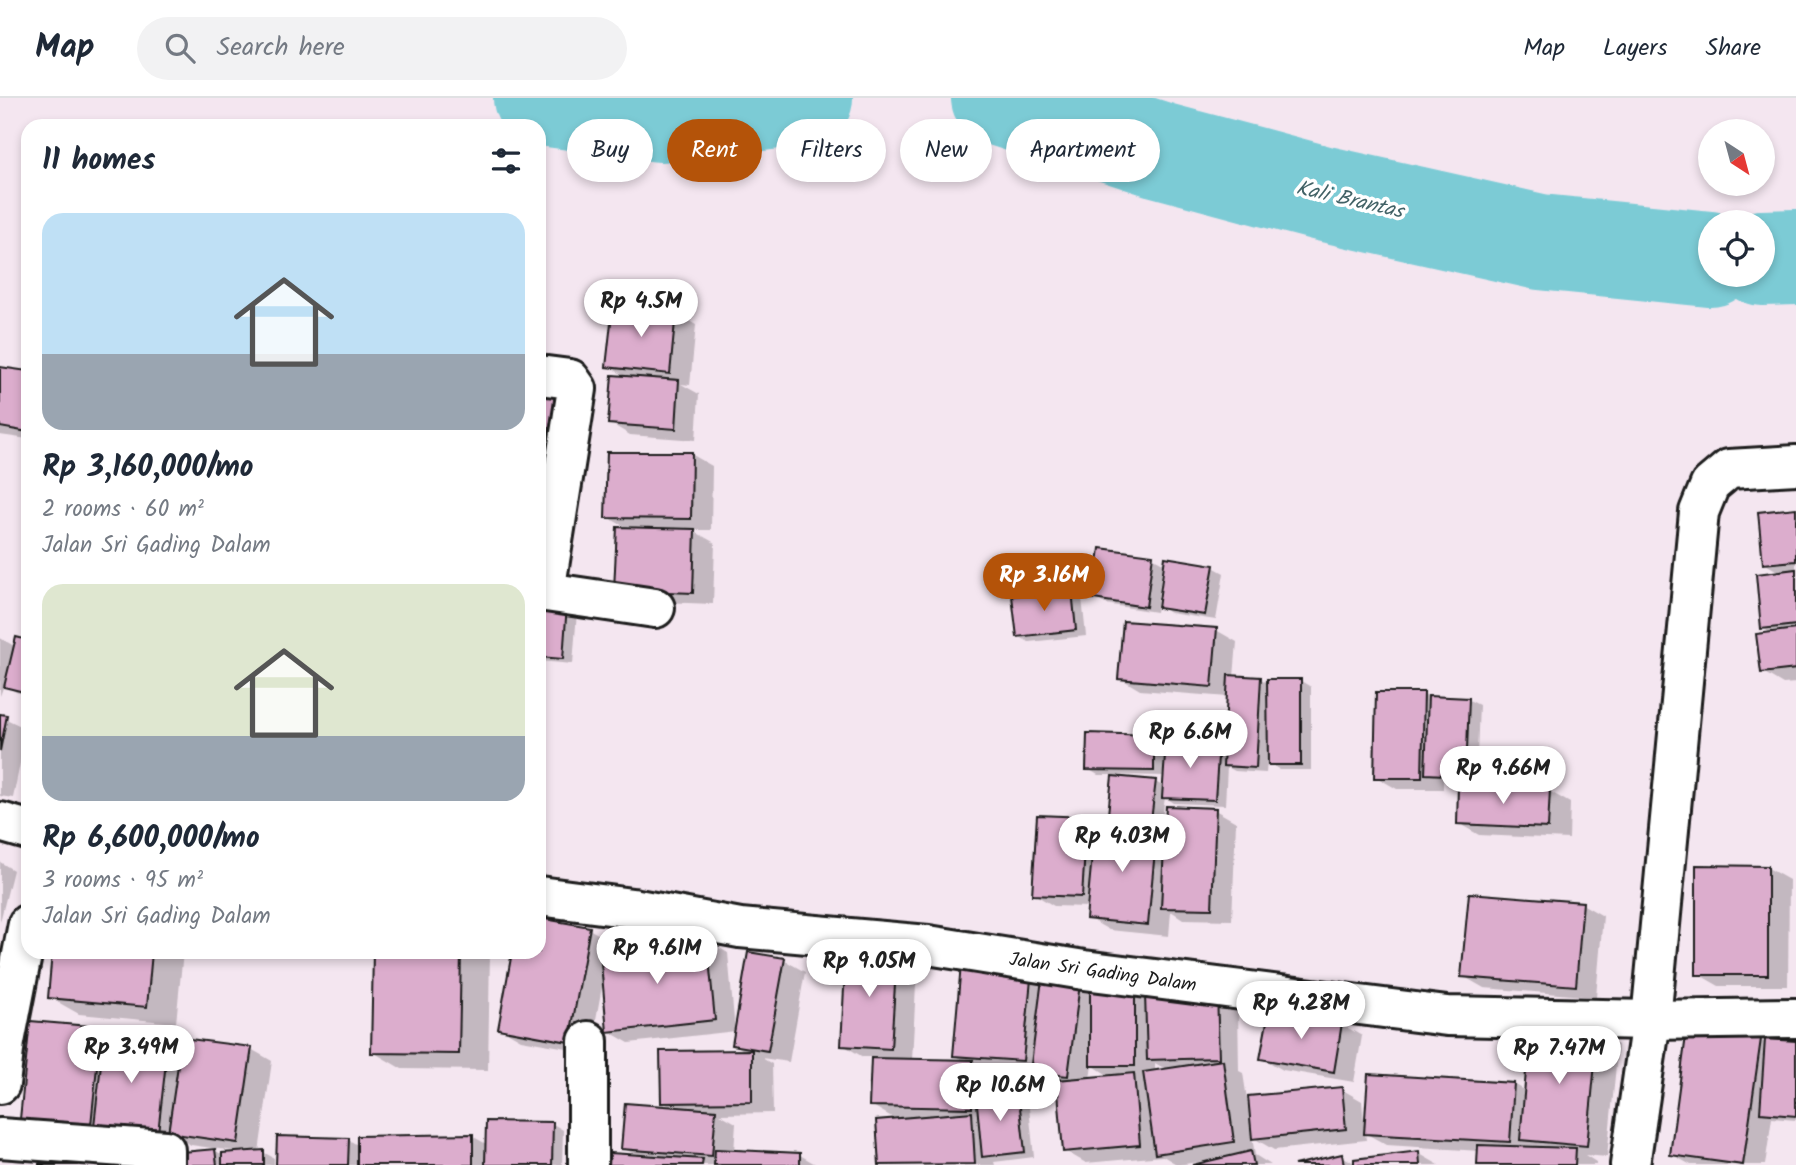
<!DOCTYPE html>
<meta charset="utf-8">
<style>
body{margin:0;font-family:Kalam,sans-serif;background:#f2f2f3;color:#1f2937;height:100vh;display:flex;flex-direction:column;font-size:26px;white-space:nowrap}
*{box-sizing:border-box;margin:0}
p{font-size:23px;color:#747a83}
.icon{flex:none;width:38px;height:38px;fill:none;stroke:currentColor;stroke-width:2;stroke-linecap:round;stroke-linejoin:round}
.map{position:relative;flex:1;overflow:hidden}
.details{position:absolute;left:21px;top:21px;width:525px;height:840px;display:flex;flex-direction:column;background:#fff;border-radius:21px;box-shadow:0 4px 10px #0003}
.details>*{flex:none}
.banner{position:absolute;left:567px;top:21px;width:665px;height:63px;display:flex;gap:14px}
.needle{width:46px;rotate:144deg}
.tools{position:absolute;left:1698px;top:21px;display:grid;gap:14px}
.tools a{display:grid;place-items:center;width:77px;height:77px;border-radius:50%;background:#fff;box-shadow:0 4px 10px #0003;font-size:35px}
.price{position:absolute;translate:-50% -60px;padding:0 16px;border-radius:24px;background:#fff;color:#222;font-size:23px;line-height:46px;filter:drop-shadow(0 2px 4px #0008)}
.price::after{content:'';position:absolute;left:50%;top:42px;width:21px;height:16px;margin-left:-10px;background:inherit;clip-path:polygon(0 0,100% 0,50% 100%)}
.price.on{background:#b45309;color:#fff}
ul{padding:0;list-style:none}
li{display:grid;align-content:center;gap:14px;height:371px;padding:0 21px}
li span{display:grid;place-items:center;height:217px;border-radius:21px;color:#555}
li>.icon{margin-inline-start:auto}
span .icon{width:126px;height:126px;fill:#fffc;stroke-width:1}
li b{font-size:30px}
h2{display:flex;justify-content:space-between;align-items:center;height:84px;padding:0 21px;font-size:30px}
.chip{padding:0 24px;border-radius:32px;background:#fff;box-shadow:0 4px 10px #0003;font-size:24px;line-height:63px}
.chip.on{background:#b45309;color:#fff}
header{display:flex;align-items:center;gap:42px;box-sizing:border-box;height:98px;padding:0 35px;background:#fff;border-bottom:2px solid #e0e1e3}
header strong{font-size:33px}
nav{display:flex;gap:38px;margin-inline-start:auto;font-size:24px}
.search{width:490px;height:63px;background:#f2f2f3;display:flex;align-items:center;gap:18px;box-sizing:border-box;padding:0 24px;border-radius:38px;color:#747a83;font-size:26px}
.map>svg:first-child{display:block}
.shadow{fill:#0003;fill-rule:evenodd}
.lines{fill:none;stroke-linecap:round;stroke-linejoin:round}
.river{stroke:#7bcbd5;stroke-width:96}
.building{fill:#dcadcd;stroke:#1c1c1c;stroke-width:2}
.street-casing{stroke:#1c1c1c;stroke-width:44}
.street{stroke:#fff;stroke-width:38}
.labels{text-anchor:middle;stroke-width:7;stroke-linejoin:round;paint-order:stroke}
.street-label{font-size:19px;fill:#1c1c1c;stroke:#fff}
.water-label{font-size:21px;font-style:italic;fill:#426266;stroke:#fff}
</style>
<header>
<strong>Map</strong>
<div class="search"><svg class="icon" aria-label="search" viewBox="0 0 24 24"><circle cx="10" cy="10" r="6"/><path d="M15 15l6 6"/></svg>Search here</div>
<nav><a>Map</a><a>Layers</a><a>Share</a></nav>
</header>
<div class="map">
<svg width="1796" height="1067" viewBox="0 0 1796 1067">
<rect width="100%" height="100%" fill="#f4e6f0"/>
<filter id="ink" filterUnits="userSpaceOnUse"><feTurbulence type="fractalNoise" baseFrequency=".0143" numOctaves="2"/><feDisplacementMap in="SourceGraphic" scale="14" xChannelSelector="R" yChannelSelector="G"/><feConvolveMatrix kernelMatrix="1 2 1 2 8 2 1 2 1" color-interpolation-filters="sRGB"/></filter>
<g filter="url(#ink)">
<g class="shadow">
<polygon points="675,215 696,227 690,287 681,286 699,296 696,342 630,337 610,325 628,280 608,268"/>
<polygon points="0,271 28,275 28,341 0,337"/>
<polygon points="539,296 553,296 574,308 574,379 539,379"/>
<polygon points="691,356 712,368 711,432 692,432 715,445 713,506 637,503 629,431 607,419"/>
<polygon points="539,384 548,384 539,452"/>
<polygon points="1796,412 1796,585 1783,586 1763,574 1772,536 1763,530 1781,475 1764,465"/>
<polygon points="1152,459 1163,465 1156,514 1105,506 1095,500"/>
<polygon points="1213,469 1224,475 1216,522 1170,515 1160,509"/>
<polygon points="1071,494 1082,500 1086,538 1029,544 1018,538"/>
<polygon points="539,506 577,514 573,566 539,563"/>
<path d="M1216 532 1237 544 1234 579 1261 581 1269 586 1301 583 1311 589V672H1280L1267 664 1266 675 1235 673 1227 669 1225 707 1174 705 1165 699 1160 735 1166 739 1215 712 1236 724 1232 822 1183 821 1171 813 1169 838 1109 832 1088 820 1089 809 1054 808 1034 796 1086 721 1099 729 1117 730 1108 725 1114 677H1098L1088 671 1153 638 1164 644V663L1218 646 1225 650 1228 599 1140 592 1120 580ZM1119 677 1165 678V689L1155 684 1119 680Z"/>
<polygon points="0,540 16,549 28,544 28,597 16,594 4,587 0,598"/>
<polygon points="1378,596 1424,596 1431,600 1469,602 1479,607 1476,683 1443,681 1443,691 1397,691 1376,679"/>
<polygon points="0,618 27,631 13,700 0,698"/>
<polygon points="1549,693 1570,705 1569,741 1479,737 1458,725"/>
<polygon points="0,764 13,772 0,824"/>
<polygon points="1768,770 1789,782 1788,888 1719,888 1698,876"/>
<polygon points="1582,806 1603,818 1596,899 1484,890 1463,878"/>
<polygon points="539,822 589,831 610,843 608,854 707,843 728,855 735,933 784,862 805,874 789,964 762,960 772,966 773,1015 720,1016 736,1025 734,1054 800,1057 817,1067 611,1067 638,1058 623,1050 673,1010 663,1004 746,954 734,946 736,933 629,945 608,933 603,883 590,954 521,942 500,930 514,854 539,854"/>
<polygon points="54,854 183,854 176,925 79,916 49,899"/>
<polygon points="374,854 490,854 488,972 402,971 373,954"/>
<path d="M896 856 917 868 912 962 965 963 955 958 963 867 1238 907 1239 973 1243 975 1248 1008 1341 991 1362 1003 1364 1026 1514 986 1526 993 1597 935 1618 947 1607 1059 1585 1057 1596 1064V1067H1479L1480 1053 1387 1047 1365 1035 1366 1042 1274 1052 1252 1039 1255 1057 1271 1067H1200L1210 1065V1062L1178 1067 1163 1058 1086 1065 1065 1053 1059 986 1053 985 1033 974 984 970 993 975V996L1017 994 1028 1000 1034 1059 994 1064 995 1067H881L878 1024 897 1022 871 1007 872 959H863L843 947ZM1155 965 1167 972 1155 973ZM1092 967 1111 979 1090 981Z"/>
<polygon points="1341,926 1362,938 1354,984 1283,972 1262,960"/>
<polygon points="100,931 120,942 167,947 181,956 251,951 272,963 259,1054 263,1054 274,1060 274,1067 175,1067 215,1052 222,1057 241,1054 191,1047 179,1040 179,1046 43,1032 22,1020"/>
<polygon points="1760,942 1767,946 1796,945 1796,1022 1772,1020 1765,1067 1691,1067 1671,1056"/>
<polygon points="553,1026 563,1032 562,1067 278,1067 279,1039 349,1042 359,1048 472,1038 488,1047"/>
<polygon points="1418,1055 1439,1067 1302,1067 1342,1058 1356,1066"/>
</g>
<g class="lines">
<g class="river">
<polyline points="541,0 660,16 805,0"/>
<polyline points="999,0 1160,52 1321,95 1540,144 1710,161"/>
<polyline points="1762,160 1796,159"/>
</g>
</g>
<g class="building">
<polygon points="613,207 676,213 670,276 606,269"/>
<polygon points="0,269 28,273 28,334 0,329"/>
<polygon points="612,277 679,282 676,331 608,326"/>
<rect x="539" y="294" width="15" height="74"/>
<polygon points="607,354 692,354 691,421 605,420"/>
<polygon points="1796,410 1796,463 1763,466 1758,414"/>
<polygon points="617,429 695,431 693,495 614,492"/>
<polygon points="1100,450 1153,457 1146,509 1093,501"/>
<polygon points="1165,459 1214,467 1205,517 1158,510"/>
<polygon points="1796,471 1796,527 1761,531 1756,476"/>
<polygon points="1072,492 1076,532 1017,539 1012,498"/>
<polygon points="539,504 567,506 563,561 539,559"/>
<polygon points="1123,523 1217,530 1212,589 1118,581"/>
<polygon points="1796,531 1796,571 1761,575 1756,536"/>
<polygon points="16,539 28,542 28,595 4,589"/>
<polygon points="1228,577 1261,579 1256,670 1223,668"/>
<polygon points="1267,581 1301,581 1301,667 1268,667"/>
<polygon points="1376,594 1424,594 1422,680 1374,680"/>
<polygon points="1428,598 1469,600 1466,678 1425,676"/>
<polygon points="0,616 7,617 0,653"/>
<polygon points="1087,635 1154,637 1154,673 1086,672"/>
<polygon points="1166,642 1219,644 1215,702 1162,700"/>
<polygon points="1112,678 1156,682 1150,731 1107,726"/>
<polygon points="1458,687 1550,691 1548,730 1457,726"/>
<polygon points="1166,708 1216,710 1212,811 1161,810"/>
<polygon points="1037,717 1087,719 1082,799 1032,797"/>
<polygon points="1095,726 1157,731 1148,827 1086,821"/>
<polygon points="1696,767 1768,768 1768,877 1696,877"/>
<polygon points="1469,795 1583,804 1576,888 1461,879"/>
<polygon points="539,820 590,829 569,944 498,931 512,854 539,854"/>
<polygon points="707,841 715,922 607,934 600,853"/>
<polygon points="846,851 897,854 891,951 841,948"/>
<polygon points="52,854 152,854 147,909 48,900"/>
<polygon points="373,854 461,854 459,956 371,955"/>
<polygon points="748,854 785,860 768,953 732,947"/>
<polygon points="961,866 1032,871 1023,963 953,958"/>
<polygon points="1043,873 1081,878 1068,978 1030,974"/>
<polygon points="1090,887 1135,888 1135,968 1090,968"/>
<polygon points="1217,893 1219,960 1147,962 1145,896"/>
<polygon points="1269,913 1342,925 1334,974 1260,961"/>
<polygon points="30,923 101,929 91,1027 20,1021"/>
<polygon points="1530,928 1598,934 1587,1048 1520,1042"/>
<polygon points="1687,930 1761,941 1743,1067 1670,1057"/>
<polygon points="104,939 168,946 158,1035 94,1028"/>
<polygon points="182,940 252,949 238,1045 168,1035"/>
<polygon points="1765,941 1796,943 1796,1018 1760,1015"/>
<polygon points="752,952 752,1004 661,1005 660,953"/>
<polygon points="871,960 973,962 972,1010 869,1008"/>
<polygon points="1223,962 1234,1044 1155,1056 1143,974"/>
<polygon points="1134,975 1140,1047 1063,1054 1057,982"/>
<polygon points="1368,976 1514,985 1510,1044 1364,1036"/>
<polygon points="1342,989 1346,1031 1252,1041 1248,998"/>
<polygon points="1018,992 1025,1054 982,1059 976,996"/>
<polygon points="625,1005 716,1012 712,1058 621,1051"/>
<polygon points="972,1014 975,1066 879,1067 876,1022"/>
<polygon points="486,1023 553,1024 552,1067 485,1067"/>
<polygon points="473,1036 473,1067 357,1067 357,1038"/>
<polygon points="277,1038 349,1040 348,1067 276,1067"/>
<polygon points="1478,1047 1576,1050 1575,1067 1477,1067"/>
<polygon points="215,1051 217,1067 173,1067 172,1055"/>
<polygon points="715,1051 800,1055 800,1067 714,1067"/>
<polygon points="264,1052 264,1067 222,1067 222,1055"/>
<polygon points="1251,1053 1254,1067 1192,1067"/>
<polygon points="1419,1053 1420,1067 1354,1067 1354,1061"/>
<polygon points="610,1055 703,1061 702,1067 609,1067"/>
<polygon points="1342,1056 1344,1067 1294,1067"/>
<polygon points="78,1064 78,1067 39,1067 39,1066"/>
</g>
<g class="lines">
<defs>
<g id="street">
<polyline points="539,277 570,281 577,291 545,494"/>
<polyline points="539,493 655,510"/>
<polyline points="0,724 28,732"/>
<polyline points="539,798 632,810 740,830 928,847 1084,872 1447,918 1651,922 1796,920"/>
<polyline points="588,943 588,1067"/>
<polyline points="0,986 5,944 28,826"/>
<polyline points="0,1040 165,1052 165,1067"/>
<polyline points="1630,1067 1651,922 1699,414 1710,387 1729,371 1796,367"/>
</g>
</defs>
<use href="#street" class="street-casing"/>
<use href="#street" class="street"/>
</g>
</g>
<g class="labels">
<g class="street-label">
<text transform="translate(1103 873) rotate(8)" y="7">Jalan Sri Gading Dalam</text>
</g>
<g class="water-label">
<text transform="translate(1350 101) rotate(13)" y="7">Kali Brantas</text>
</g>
</g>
</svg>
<div class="tools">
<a><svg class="needle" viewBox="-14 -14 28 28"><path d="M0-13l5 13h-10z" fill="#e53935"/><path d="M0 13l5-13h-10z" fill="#747a83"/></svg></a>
<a><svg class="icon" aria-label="locate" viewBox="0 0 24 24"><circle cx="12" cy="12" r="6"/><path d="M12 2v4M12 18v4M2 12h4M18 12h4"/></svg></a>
</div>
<b class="price" style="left:641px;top:241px">Rp 4.5M</b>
<b class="price on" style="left:1044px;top:515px">Rp 3.16M</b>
<b class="price" style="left:1190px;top:672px">Rp 6.6M</b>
<b class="price" style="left:1503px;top:708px">Rp 9.66M</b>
<b class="price" style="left:1122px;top:776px">Rp 4.03M</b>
<b class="price" style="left:657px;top:888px">Rp 9.61M</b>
<b class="price" style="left:869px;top:901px">Rp 9.05M</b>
<b class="price" style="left:1301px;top:943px">Rp 4.28M</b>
<b class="price" style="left:131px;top:987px">Rp 3.49M</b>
<b class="price" style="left:1559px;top:988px">Rp 7.47M</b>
<b class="price" style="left:1000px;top:1025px">Rp 10.6M</b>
<div class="banner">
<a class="chip">Buy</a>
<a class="chip on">Rent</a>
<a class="chip">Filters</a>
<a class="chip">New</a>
<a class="chip">Apartment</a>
</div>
<section class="details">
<h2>11 homes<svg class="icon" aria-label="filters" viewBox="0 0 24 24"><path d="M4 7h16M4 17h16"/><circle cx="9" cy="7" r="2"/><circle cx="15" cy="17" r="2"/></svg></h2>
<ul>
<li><span style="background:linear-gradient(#bfe0f5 65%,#9aa5b1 0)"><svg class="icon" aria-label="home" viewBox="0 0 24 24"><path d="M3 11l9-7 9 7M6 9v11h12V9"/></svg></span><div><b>Rp 3,160,000/mo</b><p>2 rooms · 60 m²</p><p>Jalan Sri Gading Dalam</p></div></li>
<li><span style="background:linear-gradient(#dfe7d0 70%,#9aa5b1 0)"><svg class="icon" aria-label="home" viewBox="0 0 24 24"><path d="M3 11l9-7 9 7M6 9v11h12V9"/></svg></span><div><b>Rp 6,600,000/mo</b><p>3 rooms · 95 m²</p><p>Jalan Sri Gading Dalam</p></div></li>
</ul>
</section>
</div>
